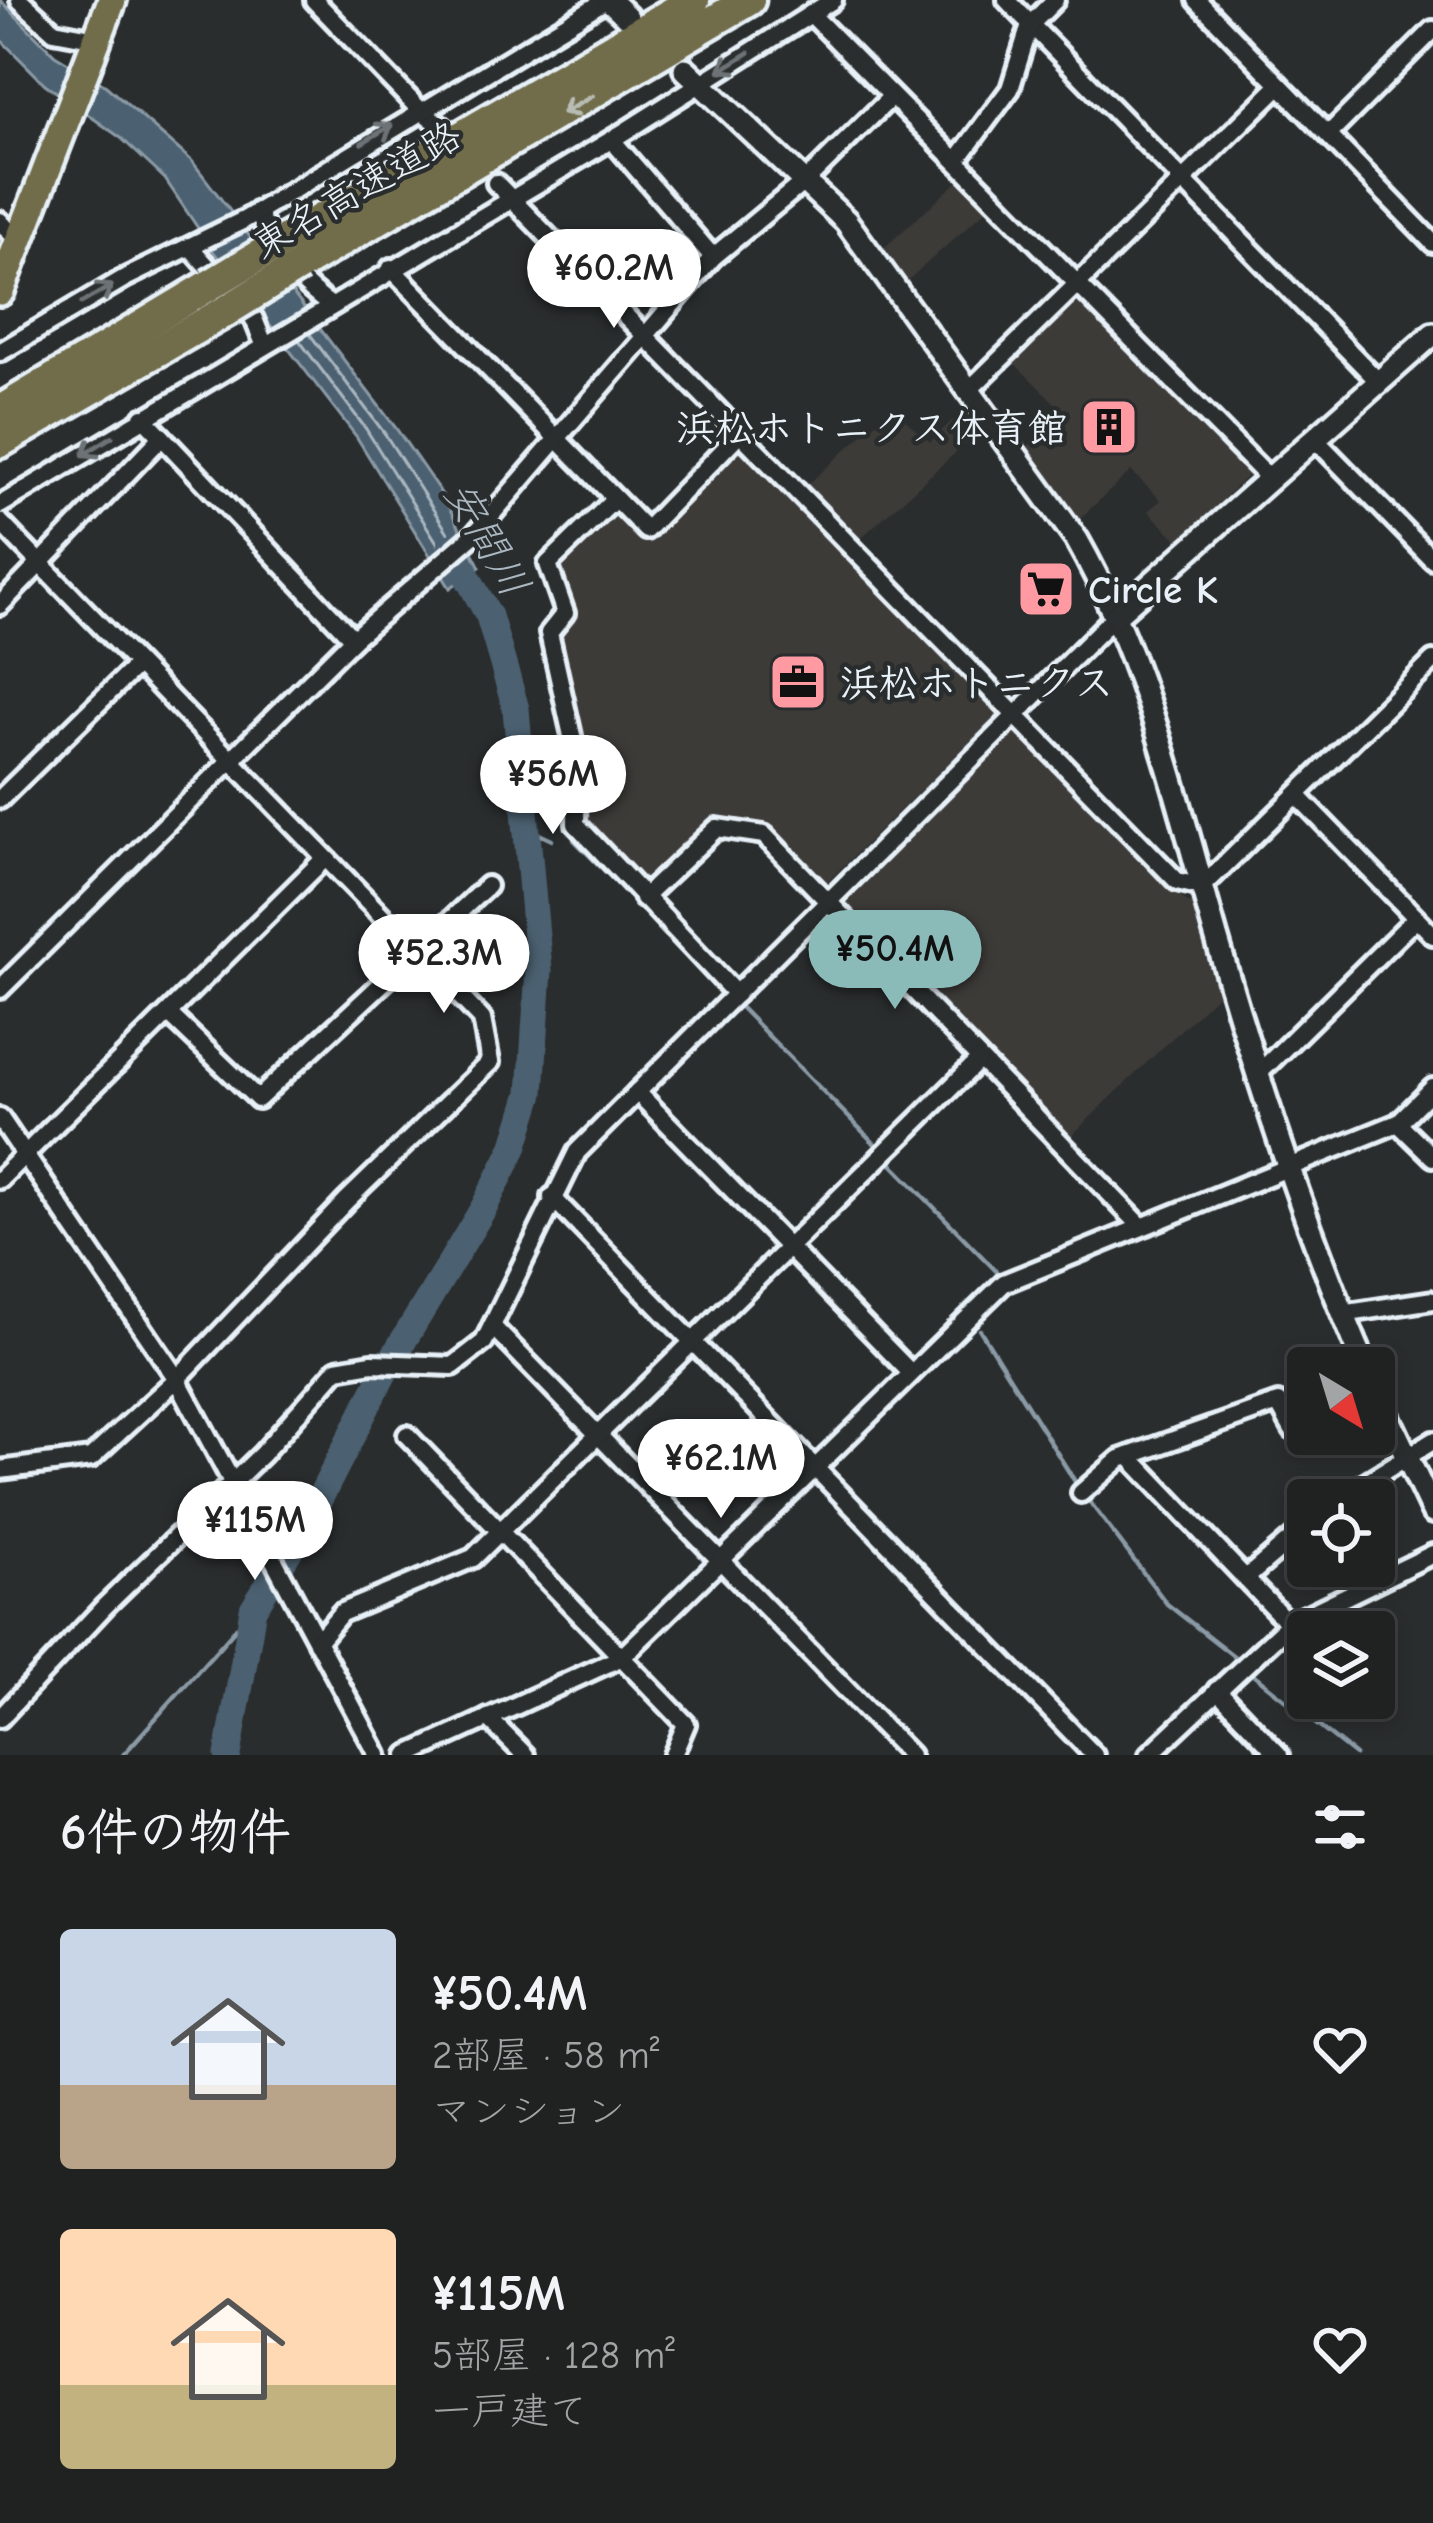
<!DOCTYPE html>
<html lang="ja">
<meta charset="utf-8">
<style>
body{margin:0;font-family:"Comic Neue","Klee One",sans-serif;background:#2d2f2f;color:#f1f3f6;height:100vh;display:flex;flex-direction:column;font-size:45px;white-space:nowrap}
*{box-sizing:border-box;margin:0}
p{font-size:39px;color:#a2a4a5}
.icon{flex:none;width:66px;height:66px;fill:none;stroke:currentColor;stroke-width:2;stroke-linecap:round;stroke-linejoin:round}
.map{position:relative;height:1755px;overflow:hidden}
.sheet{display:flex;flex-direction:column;background:#202222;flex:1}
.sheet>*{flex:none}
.needle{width:78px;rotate:142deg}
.tools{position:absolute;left:1287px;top:1347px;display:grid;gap:24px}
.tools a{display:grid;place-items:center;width:108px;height:108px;border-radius:12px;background:#202222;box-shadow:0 6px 18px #0003,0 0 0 3px #3d3f40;font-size:60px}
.price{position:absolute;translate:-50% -102px;padding:0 27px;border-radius:42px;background:#fff;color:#222;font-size:39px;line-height:78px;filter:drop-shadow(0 3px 6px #0008)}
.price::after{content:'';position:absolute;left:50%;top:72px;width:36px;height:27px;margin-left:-18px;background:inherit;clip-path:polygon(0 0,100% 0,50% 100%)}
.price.active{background:#8bbbb9;color:#111}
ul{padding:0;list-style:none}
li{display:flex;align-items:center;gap:36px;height:300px;padding:0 60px}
li span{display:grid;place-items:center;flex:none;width:336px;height:240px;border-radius:12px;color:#555}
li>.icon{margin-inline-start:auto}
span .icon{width:144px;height:144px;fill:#fffc;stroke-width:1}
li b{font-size:51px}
h2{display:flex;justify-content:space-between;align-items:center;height:144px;padding:0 60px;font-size:51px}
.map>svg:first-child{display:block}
.built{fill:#3e3b39}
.water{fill:#4c606f;stroke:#8a9aa6;stroke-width:3}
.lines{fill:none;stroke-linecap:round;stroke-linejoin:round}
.shore{stroke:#aab7c1;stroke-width:3}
.stream{stroke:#8a9aa6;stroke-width:4.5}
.river{stroke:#4c606f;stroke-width:27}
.minor-casing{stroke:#e8f1f8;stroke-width:26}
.tertiary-casing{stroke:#e8f1f8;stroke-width:30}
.primary-casing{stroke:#e8f1f8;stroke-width:36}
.motorway-casing{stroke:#e8f1f8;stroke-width:39}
.minor{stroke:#2a2d2e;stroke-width:16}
.tertiary{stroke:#2a2d2e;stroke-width:21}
.primary{stroke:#716d4b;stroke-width:27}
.motorway{stroke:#716d4b;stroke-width:30}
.motorway-bridge-casing{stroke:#e8f1f8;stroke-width:39;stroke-linecap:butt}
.motorway-bridge{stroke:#716d4b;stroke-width:30}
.oneway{stroke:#6c7275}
.oneway2{stroke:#b8bcb3}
.labels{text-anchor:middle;stroke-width:9;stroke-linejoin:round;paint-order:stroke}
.street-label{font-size:39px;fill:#e8f1f8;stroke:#2a2d2e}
.poi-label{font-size:39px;font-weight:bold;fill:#e8f1f8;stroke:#2a2d2e;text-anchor:start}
.water-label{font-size:42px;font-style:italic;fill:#aab7c1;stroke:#2a2d2e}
</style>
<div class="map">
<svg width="1433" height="1755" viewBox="0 0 1433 1755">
<rect width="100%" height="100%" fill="#2a2d2e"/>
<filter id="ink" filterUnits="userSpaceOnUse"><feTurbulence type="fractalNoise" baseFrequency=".00833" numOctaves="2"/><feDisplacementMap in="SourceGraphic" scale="24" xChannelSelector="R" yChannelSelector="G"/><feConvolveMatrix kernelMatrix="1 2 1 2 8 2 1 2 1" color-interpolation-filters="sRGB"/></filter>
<g filter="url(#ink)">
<g class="built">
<polygon points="966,174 994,203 907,281 885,247"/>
<polygon points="1076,290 1249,474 1179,541 1148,511 1161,500 1131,471 1075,523 1024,451 1062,410 1007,356"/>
<polygon points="970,404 986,425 843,554 998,714 826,883 771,829 710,821 645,886 583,823 554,633 573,613 554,566 615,507 647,535 740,446 792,499 892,408 930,442"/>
<polygon points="1017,731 1187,902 1196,904 1222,990 1069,1138 843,903"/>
</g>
<polygon class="water" points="0,0 55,55 106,86 192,161 395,427 443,496 480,567 450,588 356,436 216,255 165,179 121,138 45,84 0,39"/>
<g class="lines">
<g class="shore">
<polyline points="309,333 385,434 452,539"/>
<polyline points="299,340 366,429 441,549"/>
</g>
<g class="stream">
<polyline points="526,828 552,840"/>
<polyline points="574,840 691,958"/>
<polyline points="739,1006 877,1146"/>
<polyline points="888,1160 1002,1277 998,1280"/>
<polyline points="980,1330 1079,1488"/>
<polyline points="1086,1497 1167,1604 1240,1661"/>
<polyline points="1253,1674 1355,1755"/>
<polyline points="123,1755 253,1609"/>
</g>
<polyline class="river" points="228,1755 253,1609 309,1519 385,1371 483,1209 514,1148 531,1093 539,970 516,709 489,616 451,547"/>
<defs>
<g id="minor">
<polyline points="20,0 54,31 97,39"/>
<polyline points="314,0 419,109 443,127"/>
<polyline points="1007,0 1378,381"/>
<polyline points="1197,0 1433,243"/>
<polyline points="811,14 1271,480"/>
<polyline points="1329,134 1433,30"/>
<polyline points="612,140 713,257"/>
<polyline points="957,160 1010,89 1030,25 1055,0"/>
<polyline points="496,183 1177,881 1202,887 1433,661"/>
<path d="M258 211C271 249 297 281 330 305"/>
<polyline points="0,221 18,241"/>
<polyline points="192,249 254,319 264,344"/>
<polyline points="391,268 646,530 738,435"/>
<polyline points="0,352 125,278 244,220 606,0"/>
<polyline points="968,391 1279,86"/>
<polyline points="162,437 353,639"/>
<polyline points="1315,439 1433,560"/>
<polyline points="615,499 548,564 565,613 549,633 577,758 576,824 736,994"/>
<polyline points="0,505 616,137 833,0"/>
<polyline points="0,522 482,1019 490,1062 347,1200 177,1379 91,1458 0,1470"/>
<polyline points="0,605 162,437 143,417"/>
<polyline points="1297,795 1433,935"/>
<polyline points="0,799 136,666"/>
<polyline points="643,898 717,828 764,835 1140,1225"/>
<polyline points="0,989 353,639 475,534 713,257 812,175 891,97"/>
<polyline points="169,1014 258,1099 487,886"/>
<polyline points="1256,1076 1416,918"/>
<polyline points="637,1092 911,1373"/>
<polyline points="0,1118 177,1379 378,1755"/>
<polyline points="1398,1123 1433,1157"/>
<polyline points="0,1179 324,859"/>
<polyline points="552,1197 1094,1755"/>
<polyline points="1342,1314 1433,1300"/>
<polyline points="492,1326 910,1755"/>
<polyline points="407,1435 686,1724 673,1755"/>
<polyline points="1129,1456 1289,1624"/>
<polyline points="1081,1493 1120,1459 1278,1403 1293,1430 1308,1423"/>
<polyline points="1337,1500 1433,1441"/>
<polyline points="1246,1578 1308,1525"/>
<polyline points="317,1642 341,1613 473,1558 979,1060"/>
<polyline points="1217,1690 1279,1755"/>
<polyline points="0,1718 105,1606 262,1454 337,1369 372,1363 453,1366 484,1342 577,1152 1116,615"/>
<polyline points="488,1718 525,1755"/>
<polyline points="408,1755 622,1657 1004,1283 1398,1123 1433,1088"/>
<polyline points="1149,1755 1289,1624 1433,1554"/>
</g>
<g id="tertiary">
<polyline points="609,0 627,17"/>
<path d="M685 69 846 221 1077 540C1146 662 1178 802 1216 936 1259 1084 1305 1227 1366 1368"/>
<polyline points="1116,615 1433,334"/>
<polyline points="1374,1387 1433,1512"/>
</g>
<polyline id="primary" points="0,291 112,0"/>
<g id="motorway">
<polyline points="283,241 694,0"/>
<polyline points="299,266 749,0"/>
<polyline points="0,411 210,285"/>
<polyline points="0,442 226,311"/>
</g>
</defs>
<use href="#minor" class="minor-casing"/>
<use href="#tertiary" class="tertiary-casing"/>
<use href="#primary" class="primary-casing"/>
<use href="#motorway" class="motorway-casing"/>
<use href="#minor" class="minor"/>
<use href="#tertiary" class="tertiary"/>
<use href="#primary" class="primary"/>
<use href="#motorway" class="motorway"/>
<defs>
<g id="motorway-bridge">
<polyline points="210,285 283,241"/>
<polyline points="226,311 299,266"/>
</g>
</defs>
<use href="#motorway-bridge" class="motorway-bridge-casing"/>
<use href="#motorway-bridge" class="motorway-bridge"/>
</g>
<defs><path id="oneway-shaft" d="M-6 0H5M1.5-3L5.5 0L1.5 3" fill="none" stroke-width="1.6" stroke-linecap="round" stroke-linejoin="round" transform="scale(3)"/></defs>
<g class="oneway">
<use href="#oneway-shaft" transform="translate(734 62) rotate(148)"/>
<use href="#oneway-shaft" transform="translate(377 134) rotate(-31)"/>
<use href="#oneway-shaft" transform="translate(97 294) rotate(-30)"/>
<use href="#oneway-shaft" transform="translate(97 446) rotate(148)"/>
</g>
<use class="oneway2" href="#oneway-shaft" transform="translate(577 105) rotate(150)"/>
</g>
<defs>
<symbol id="building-square" viewBox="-11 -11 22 22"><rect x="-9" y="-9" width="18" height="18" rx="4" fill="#ff9aa2" stroke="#2a2d2e"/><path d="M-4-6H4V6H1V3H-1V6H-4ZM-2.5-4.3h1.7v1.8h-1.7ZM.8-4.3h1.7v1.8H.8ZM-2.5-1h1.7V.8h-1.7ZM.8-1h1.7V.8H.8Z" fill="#111"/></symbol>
<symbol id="supermarket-square" viewBox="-11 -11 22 22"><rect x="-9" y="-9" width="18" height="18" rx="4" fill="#ff9aa2" stroke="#2a2d2e"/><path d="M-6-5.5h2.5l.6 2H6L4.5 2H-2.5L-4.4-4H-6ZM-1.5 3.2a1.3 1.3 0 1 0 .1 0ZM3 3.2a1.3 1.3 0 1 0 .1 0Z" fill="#111"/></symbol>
<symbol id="office-square" viewBox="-11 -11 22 22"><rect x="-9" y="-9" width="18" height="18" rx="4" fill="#ff9aa2" stroke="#2a2d2e"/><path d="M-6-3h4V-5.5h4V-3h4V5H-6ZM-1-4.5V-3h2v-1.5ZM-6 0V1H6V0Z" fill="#111"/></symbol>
</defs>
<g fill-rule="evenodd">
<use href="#building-square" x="1076" y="394" width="66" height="66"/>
<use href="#supermarket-square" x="1013" y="556" width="66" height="66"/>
<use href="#office-square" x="765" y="649" width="66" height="66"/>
</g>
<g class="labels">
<g class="street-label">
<text transform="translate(356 189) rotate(-30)" y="14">東名高速道路</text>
</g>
<g class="poi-label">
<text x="1067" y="441" text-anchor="end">浜松ホトニクス体育館</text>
<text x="1088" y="603">Circle K</text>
<text x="840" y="696">浜松ホトニクス</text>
</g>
<g class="water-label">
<text transform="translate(488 538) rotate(60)" y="15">安間川</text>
</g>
</g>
</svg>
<div class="tools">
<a><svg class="needle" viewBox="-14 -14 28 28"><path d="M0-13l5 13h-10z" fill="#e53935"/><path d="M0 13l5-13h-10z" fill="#a2a4a5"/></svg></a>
<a><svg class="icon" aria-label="locate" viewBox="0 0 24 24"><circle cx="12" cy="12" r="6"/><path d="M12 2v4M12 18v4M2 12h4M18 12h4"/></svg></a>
<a><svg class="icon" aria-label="layers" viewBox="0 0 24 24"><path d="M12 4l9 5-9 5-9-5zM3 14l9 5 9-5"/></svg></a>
</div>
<b class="price" style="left:614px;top:331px">¥60.2M</b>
<b class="price" style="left:553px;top:837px">¥56M</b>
<b class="price active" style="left:895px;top:1012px">¥50.4M</b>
<b class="price" style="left:444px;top:1016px">¥52.3M</b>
<b class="price" style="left:721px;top:1521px">¥62.1M</b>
<b class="price" style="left:255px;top:1583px">¥115M</b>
</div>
<section class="sheet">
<h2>6件の物件<svg class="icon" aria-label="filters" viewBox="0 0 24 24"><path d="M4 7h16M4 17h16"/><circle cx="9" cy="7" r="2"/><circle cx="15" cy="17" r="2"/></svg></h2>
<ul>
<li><span style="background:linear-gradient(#c9d6e8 65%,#b9a48a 0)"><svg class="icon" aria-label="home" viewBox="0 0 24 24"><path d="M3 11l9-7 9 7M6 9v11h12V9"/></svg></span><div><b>¥50.4M</b><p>2部屋 · 58 m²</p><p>マンション</p></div><svg class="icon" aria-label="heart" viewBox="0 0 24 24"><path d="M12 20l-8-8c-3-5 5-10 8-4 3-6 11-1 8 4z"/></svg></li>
<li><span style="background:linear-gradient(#ffd9b3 65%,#c2b280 0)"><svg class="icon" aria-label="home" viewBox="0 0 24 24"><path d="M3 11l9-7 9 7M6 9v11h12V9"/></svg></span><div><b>¥115M</b><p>5部屋 · 128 m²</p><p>一戸建て</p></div><svg class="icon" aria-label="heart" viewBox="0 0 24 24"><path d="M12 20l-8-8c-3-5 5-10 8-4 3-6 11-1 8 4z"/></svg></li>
</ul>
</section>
